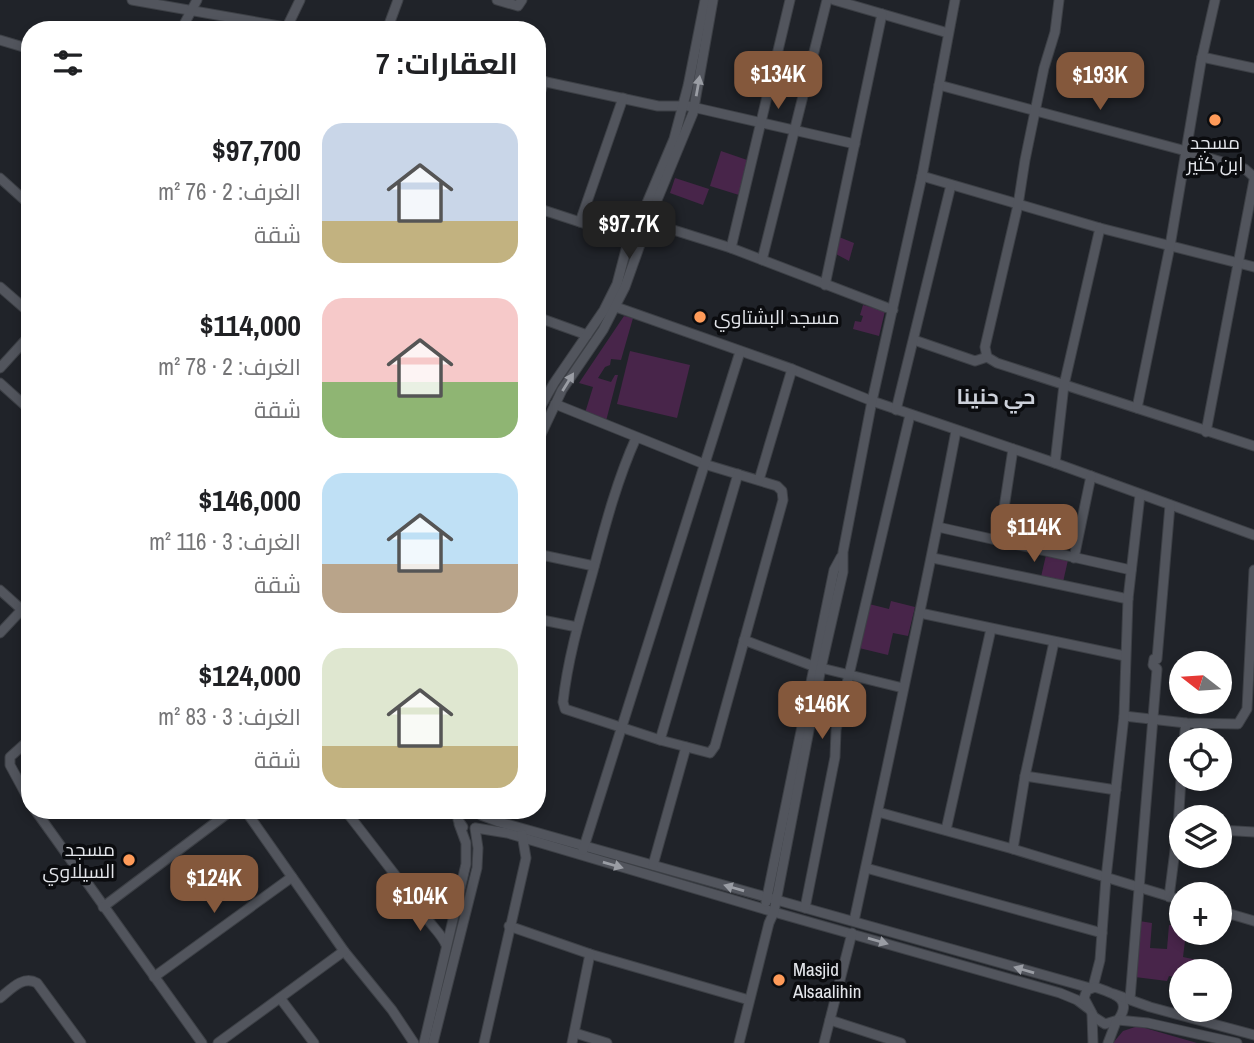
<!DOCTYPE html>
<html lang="ar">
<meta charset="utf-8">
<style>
body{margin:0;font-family:"Archivo Narrow",Cairo,sans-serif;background:#f2f2f2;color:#202124;direction:rtl;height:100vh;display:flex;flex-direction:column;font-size:26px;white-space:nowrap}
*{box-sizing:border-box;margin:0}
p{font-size:23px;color:#757577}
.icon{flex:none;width:38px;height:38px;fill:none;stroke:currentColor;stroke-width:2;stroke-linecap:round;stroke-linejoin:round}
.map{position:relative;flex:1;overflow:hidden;direction:ltr}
.details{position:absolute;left:21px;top:21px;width:525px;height:798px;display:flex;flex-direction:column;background:#fff;border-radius:28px;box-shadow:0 4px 10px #0003;direction:rtl}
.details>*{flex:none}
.needle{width:46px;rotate:287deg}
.fabs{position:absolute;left:1169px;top:651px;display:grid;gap:14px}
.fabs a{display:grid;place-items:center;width:63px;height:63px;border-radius:50%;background:#fff;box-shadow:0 4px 10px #0003;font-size:35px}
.price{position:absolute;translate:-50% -60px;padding:0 16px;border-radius:14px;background:#84583c;color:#fff;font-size:23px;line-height:46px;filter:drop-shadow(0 2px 4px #0008)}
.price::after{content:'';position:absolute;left:50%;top:42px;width:21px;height:16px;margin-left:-10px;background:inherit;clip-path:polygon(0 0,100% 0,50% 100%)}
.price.on{background:#222;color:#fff}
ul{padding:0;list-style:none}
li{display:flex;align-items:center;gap:21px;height:175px;padding:0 28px}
li span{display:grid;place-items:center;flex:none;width:196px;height:140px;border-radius:21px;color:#555}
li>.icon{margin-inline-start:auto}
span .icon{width:84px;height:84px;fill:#fffc;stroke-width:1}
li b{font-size:30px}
h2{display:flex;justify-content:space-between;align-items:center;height:84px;padding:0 28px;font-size:30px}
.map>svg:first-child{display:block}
.green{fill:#48254a}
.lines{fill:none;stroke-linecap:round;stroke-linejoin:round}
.minor-casing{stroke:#3d4046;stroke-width:11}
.minor{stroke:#52555d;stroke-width:9}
.oneway{fill:#9a9da4}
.poi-dot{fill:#ff9b59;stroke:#0b0c0f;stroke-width:2.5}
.labels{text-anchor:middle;stroke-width:7;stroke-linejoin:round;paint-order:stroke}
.poi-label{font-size:19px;fill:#e3e5ea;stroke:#0b0c0f;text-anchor:start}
.neighbourhood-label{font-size:21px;font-weight:bold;fill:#ccd0d9;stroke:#0b0c0f}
</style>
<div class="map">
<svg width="1254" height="1043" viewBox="0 0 1254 1043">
<rect width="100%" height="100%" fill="#202329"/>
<g class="green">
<polygon points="721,151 750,161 739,195 710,186"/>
<polygon points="675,178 709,189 703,205 670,193"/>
<polygon points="839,237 854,243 849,261 834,253"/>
<polygon points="863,305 885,311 879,336 853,329 855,321 861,322 863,316 860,315"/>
<polygon points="624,316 633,318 621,360 611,359 610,365 605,367 598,378 611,382 615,375 618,375 606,421 585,413 593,387 579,383"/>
<polygon points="630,351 690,365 677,418 617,404"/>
<polygon points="1046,555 1068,560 1063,582 1041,577"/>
<polygon points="891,601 915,607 908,636 893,633 888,655 859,648 869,604 889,609"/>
<polygon points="1139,921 1152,923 1150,948 1167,949 1169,925 1181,927 1181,933 1186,933 1183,957 1197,960 1196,971 1181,971 1181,978 1169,976 1167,981 1135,977"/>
<polygon points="1138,1026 1197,1043 1113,1043 1123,1031"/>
</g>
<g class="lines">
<defs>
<g id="minor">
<polyline points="132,0 302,30"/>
<polyline points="497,0 518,6 522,0"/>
<polyline points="834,0 948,33"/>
<polyline points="287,27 300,0"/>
<polyline points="181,30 197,0"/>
<polyline points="387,30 398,0"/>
<polyline points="0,40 30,49"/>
<polyline points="1202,57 1254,68"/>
<polyline points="537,80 658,106 688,106 855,144"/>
<polyline points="939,85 1186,151 1245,169 1254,177"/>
<polyline points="537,103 544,81"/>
<polyline points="922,176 1100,228 1254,267"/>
<polyline points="0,178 30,205"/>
<polyline points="537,208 629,238"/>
<polyline points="580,222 623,98"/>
<polyline points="648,222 731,248 893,310"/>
<polyline points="731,248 790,0"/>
<polyline points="762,260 827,0"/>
<polyline points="825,285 882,14"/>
<polyline points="0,287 30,313"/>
<polyline points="616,307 792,369 872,401 1055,463 1254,535"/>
<polyline points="537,317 587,335"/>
<polyline points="914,340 975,361 987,357 997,363 1254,446"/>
<polyline points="987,357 985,347 1018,205 1025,160 1044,68 1055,32 1059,0"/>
<polyline points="0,368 30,335"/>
<polyline points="0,383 30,410"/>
<path d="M555 404 704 464 777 486 782 491 783 500 715 746 710 753 660 740 565 709 563 702C568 657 581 614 593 571 605 526 617 480 636 438"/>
<polyline points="1137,408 1170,246 1201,62 1215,0"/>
<polyline points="896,410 951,185"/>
<polyline points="537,413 554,383 604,310 617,284 629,238 644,210 674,139 688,86 705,0"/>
<polyline points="1206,432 1254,180"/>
<polyline points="537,443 562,390 603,330 625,287 648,222 693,113 713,0"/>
<polyline points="1055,463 1064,385 1100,228"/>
<polyline points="759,480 792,369"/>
<polyline points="938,527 1131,570"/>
<polyline points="999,541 1013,449"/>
<polyline points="537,554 594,566"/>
<polyline points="933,558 1128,599"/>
<polyline points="1074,558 1091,476"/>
<polyline points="0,590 30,617"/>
<polyline points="920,613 1125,656"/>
<polyline points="537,619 577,627"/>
<polyline points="0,633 30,601"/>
<polyline points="744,640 813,666 903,688"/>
<polyline points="1124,716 1186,723 1238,724 1247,709 1254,570"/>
<polyline points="30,739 10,757 10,765 30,802"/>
<polyline points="660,740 738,474"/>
<polyline points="1184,740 1186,723"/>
<polyline points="1025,776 1116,790"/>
<polyline points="35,810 202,1043"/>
<polyline points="245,810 344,951 392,1010 414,1043"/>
<path d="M345 810 423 911C428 924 441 932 446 945"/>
<polyline points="460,810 458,820 463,827"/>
<polyline points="878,812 1013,849 1181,900"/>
<polyline points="481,815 499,822 1090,988"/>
<polyline points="476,828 507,833 774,912 1060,993 1077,1000 1089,1009"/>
<polyline points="946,830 991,629"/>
<polyline points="1220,830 1254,832"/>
<polyline points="1013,849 1025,776 1054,642"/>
<polyline points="583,850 740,352"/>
<polyline points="653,865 686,747"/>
<polyline points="866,868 1102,933"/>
<polyline points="1169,897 1178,827 1181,779"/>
<polyline points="766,902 834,570 841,557"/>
<polyline points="103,907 232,810"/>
<polyline points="805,908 835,757 836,730 910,415"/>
<polyline points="1220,911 1254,921"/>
<path d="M854 921C889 758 925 595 956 431"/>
<polyline points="509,926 590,954 749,1000"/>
<polyline points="154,977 292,877"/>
<polyline points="1093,987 1100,960 1106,878 1124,716 1128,599 1140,495"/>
<path d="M1095 987C1112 993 1134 998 1118 1020L1105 1024 1094 1017 1084 998 1087 990Z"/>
<polyline points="1114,994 1150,1007 1254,1035"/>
<path d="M0 998C11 989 23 975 37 983L81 1043"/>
<polyline points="280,998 314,1043"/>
<polyline points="1130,999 1157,669 1153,665 1154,659 1157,659 1170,505"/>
<polyline points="1092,1015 1093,1043"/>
<polyline points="830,1020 901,1043"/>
<polyline points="1118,1020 1148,1023 1237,1043"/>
<polyline points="575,1033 607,1043"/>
<polyline points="218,1043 344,951"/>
<polyline points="424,1043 466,864 466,843 459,824"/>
<polyline points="433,1043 477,868 478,848 475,828"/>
<polyline points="484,1043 526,858 522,834"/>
<polyline points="572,1043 590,954"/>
<polyline points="739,1043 769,923 774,912 821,668 843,572 843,552 872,401 922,176 955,0"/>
<polyline points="824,1043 852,933"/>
<polyline points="1108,1043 1116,1022"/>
</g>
</defs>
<use href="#minor" class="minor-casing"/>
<use href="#minor" class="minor"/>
</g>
<defs><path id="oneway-solid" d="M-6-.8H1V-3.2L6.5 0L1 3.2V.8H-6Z" transform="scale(1.75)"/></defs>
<g class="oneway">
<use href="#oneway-solid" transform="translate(698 86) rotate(-80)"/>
<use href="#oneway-solid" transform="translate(568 382) rotate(-58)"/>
<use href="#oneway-solid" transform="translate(613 865) rotate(16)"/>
<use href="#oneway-solid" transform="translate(734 888) rotate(-164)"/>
<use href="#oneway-solid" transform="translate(878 941) rotate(16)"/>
<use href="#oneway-solid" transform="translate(1024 970) rotate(-164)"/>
</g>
<g class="poi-dot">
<circle cx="1215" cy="120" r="7"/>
<circle cx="700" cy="317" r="7"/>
<circle cx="129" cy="860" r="7"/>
<circle cx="779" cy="980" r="7"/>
</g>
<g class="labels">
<g class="poi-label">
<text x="1215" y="149" text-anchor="middle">مسجد<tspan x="1215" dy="22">ابن كثير</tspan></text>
<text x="714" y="324">مسجد البشتاوي</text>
<text x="115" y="856" text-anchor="end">مسجد<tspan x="115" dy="22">السيلاوي</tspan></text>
<text x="793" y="976">Masjid<tspan x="793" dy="22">Alsaalihin</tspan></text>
</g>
<g class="neighbourhood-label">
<text x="996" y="404">حي حنينا</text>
</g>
</g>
</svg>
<div class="fabs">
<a><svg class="needle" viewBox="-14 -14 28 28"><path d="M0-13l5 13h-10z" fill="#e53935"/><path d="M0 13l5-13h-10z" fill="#757577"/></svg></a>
<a><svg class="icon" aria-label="locate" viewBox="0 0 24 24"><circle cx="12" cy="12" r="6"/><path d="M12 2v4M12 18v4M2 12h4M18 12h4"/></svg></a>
<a><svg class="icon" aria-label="layers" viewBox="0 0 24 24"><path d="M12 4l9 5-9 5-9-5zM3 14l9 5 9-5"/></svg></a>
<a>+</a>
<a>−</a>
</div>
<b class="price" style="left:778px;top:111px">$134K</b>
<b class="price" style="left:1100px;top:112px">$193K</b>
<b class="price on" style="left:629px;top:261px">$97.7K</b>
<b class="price" style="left:1034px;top:564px">$114K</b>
<b class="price" style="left:822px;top:741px">$146K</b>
<b class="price" style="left:214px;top:915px">$124K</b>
<b class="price" style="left:420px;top:933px">$104K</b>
<section class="details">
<h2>العقارات: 7<svg class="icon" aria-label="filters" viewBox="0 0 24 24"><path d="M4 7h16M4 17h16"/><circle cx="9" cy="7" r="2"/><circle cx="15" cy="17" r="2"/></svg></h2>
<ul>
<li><span style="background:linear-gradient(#c9d6e8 70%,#c2b280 0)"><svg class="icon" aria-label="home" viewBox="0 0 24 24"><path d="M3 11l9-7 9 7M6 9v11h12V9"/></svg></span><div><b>$97,700</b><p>الغرف: 2 · 76 m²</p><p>شقة</p></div></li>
<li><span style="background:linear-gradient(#f6c9c9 60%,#8fb573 0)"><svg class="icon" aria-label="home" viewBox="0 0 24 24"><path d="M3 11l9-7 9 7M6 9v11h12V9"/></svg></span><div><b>$114,000</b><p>الغرف: 2 · 78 m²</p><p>شقة</p></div></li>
<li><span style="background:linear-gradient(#bfe0f5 65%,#b9a48a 0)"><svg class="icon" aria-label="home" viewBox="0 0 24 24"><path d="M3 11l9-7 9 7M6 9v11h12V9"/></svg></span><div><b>$146,000</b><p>الغرف: 3 · 116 m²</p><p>شقة</p></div></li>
<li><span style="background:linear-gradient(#dfe7d0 70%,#c2b280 0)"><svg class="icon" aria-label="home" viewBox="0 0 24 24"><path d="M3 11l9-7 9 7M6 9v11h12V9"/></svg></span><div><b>$124,000</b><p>الغرف: 3 · 83 m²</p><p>شقة</p></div></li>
</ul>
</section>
</div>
